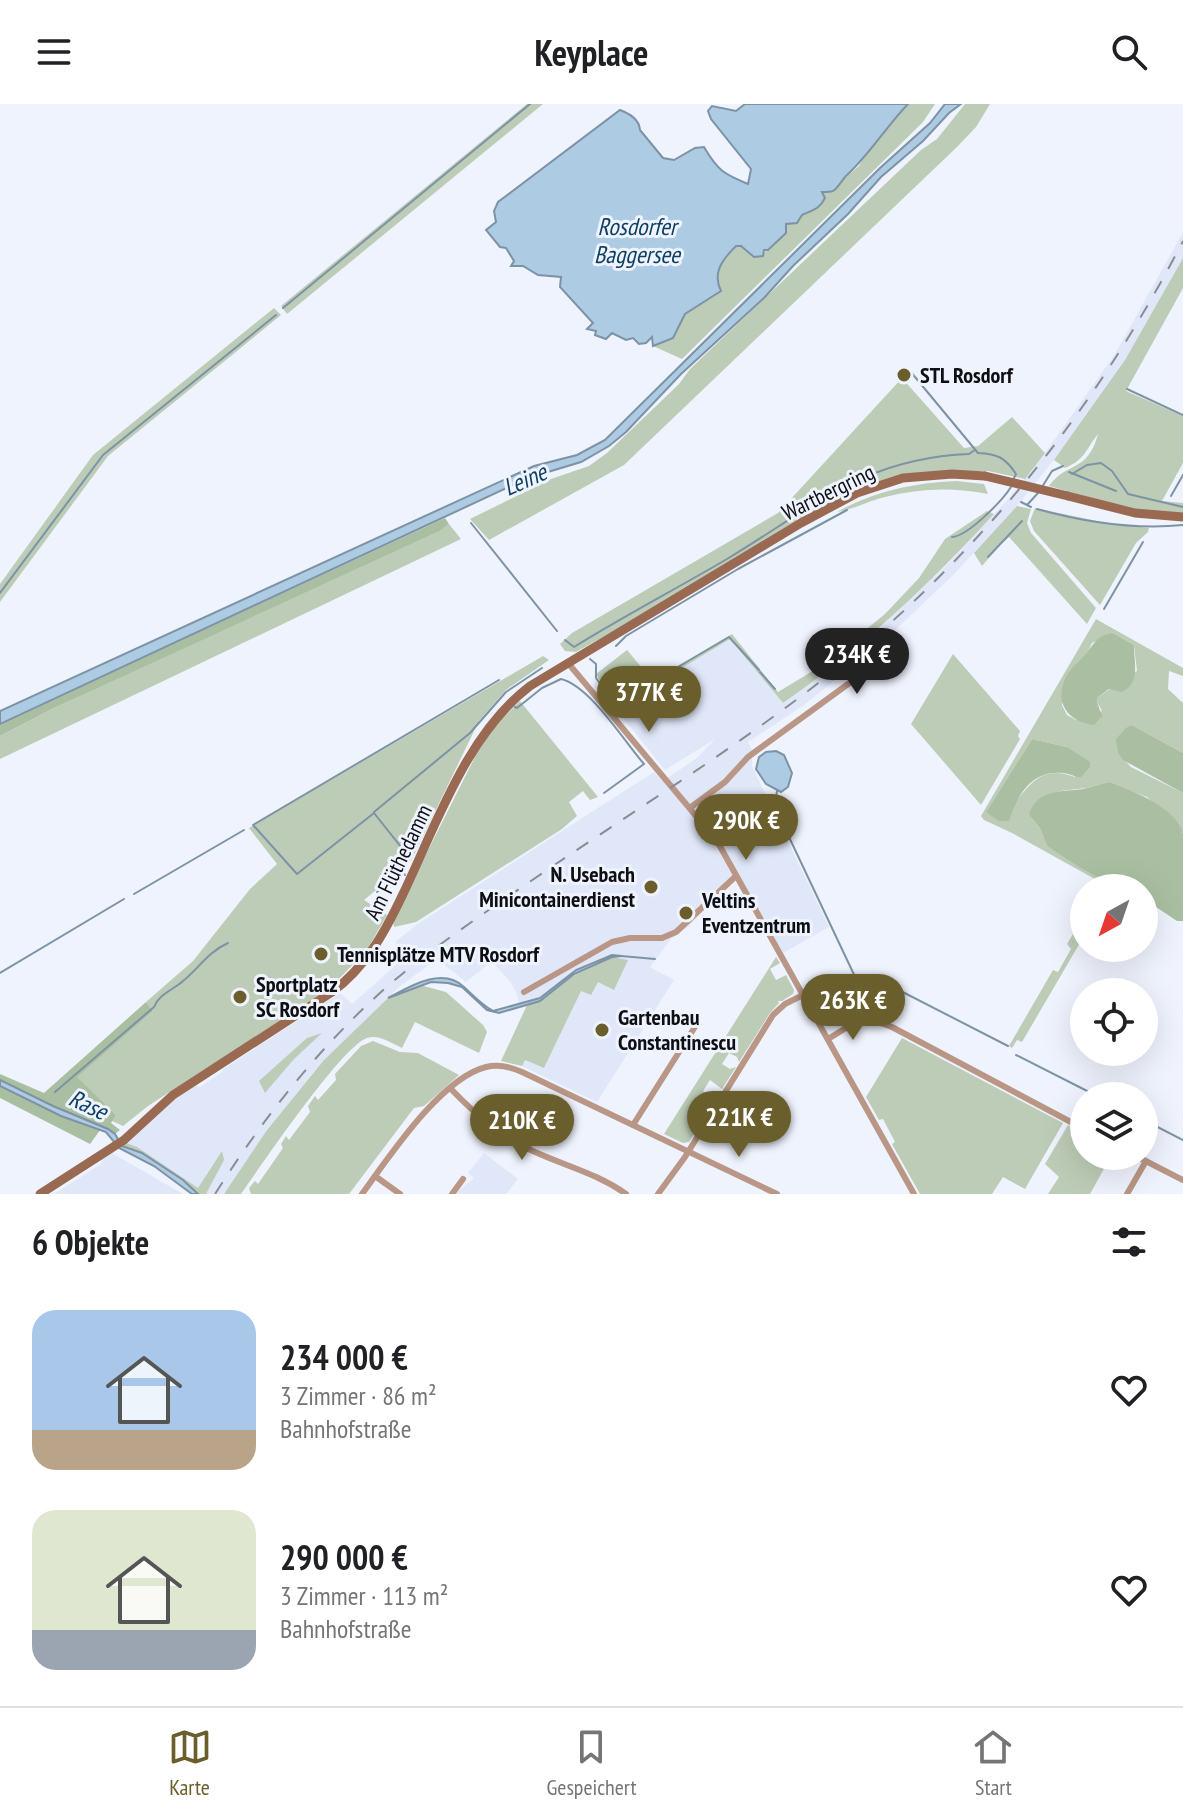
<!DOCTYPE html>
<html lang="de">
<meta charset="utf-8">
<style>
body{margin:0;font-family:"PT Sans Narrow",sans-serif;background:#f6f6f6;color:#202124;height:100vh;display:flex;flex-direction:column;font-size:30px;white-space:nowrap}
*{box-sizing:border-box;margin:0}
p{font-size:26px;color:#757577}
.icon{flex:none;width:44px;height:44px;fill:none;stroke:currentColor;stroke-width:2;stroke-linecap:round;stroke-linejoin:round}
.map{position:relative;height:1090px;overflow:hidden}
.side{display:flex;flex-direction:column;background:#fff;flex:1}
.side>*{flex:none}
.needle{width:52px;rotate:220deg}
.fabs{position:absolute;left:1070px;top:770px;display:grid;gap:16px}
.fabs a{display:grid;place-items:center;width:88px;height:88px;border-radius:50%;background:#fff;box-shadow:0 8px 32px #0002;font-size:40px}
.price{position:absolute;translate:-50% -68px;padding:0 18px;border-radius:28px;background:#6a5f2c;color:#fff;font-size:26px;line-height:52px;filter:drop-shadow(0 2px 4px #0008)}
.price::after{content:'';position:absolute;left:50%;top:48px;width:24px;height:18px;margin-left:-12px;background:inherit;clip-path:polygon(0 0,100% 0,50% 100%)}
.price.active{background:#222;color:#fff}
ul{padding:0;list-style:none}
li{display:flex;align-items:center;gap:24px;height:200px;padding:0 32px}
li span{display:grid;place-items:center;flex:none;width:224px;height:160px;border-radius:24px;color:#555}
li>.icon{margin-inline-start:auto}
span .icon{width:96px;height:96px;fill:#fffc;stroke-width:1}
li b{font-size:34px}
h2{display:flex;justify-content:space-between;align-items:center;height:96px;padding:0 32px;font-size:34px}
header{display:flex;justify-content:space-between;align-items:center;height:104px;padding:0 32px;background:#fff;font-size:36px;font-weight:700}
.tabs{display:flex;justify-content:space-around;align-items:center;height:112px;border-top:2px solid #e0e0e0;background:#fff;font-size:22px;color:#757577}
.tabs a{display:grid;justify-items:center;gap:4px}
.tabs .active{color:#6a5f2c}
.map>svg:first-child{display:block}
.built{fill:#e0e7f9}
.green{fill:#bdccb7;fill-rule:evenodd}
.forest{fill:#aabfa1}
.water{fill:#adcbe3;stroke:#7d93a5;stroke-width:2}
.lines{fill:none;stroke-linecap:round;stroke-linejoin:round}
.stream{stroke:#7d93a5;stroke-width:2}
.street{stroke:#b99685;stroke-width:6}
.secondary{stroke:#9a6951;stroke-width:9}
.rail{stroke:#898c93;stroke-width:2;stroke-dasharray:14 14;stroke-linecap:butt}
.secondary-bridge{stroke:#9a6951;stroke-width:9}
.poi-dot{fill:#6a5f2c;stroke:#eff3fe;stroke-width:3}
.labels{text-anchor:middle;stroke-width:6;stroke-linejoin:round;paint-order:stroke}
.poi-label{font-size:22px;font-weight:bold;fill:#0e0f13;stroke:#eff3fe;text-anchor:start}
.street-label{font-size:22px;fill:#0e0f13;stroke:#eff3fe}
.water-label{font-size:24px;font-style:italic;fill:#0e4062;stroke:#eff3fe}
</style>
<header><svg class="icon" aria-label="menu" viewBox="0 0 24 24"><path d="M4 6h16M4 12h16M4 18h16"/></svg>Keyplace<svg class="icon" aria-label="search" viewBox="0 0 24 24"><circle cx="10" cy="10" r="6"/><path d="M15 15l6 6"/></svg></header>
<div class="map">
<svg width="1183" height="1090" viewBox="0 0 1183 1090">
<rect width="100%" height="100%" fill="#eff3fe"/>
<g class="built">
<polygon points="1183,128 1183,154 1125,256 1072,333 1017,402 954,470 887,534 804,601 748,638 752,646 752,662 829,823 783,849 738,769 689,822 671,835 650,863 674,876 597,998 522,962 524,956 544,964 581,886 598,878 628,856 545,894 519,903 518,892 511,879 492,857 466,878 437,855 399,883 324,956 267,1026 224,1090 203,1090 126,1039 173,997 195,982 200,983 222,968 222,966 340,889 352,900 358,895 398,859 405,848 395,838 419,819 654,668 663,677 697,654 715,635 665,666 615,604 730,535 783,599 879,525 947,461 1009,394 1045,349 1115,250"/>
<polygon points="112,1049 183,1090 54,1090 101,1060 102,1055"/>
<polygon points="484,1049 518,1075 506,1090 455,1090 474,1074 468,1069"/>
</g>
<g class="green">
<polygon points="527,0 543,0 287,210 281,202"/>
<polygon points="908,0 935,0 923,18 682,255 653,242 673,234 685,210 721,186 716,174 720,162 736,142 741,142 754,153 769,146 786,129 786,119 800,116 802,111 825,94 822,88 824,86 828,88 859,62 864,51"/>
<polygon points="965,0 990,0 976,23 957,43 624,361 489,436 470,415 551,375 589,362 607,349 679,280 690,265 921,46 937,35"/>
<path d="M1183 154V184L1126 287 1183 312V359L1162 397 1183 399V410L1135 406 1049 382C1068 356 1087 370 1098 330 1085 346 1086 355 1065 364L1054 356 1125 256Z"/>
<polygon points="274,204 281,211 108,352 0,498 0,480 93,351"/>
<polygon points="902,274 964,344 978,342 1012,313 1045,349 1025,375 988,367 947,367 880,378 576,548 565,547 560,540 572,529 778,409"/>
<path d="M956 377 984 380 988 390C954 383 919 384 885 393 868 397 852 406 837 408 875 387 913 379 956 377Z"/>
<polygon points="1017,402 1031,405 1027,419 1031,429 1096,504 1087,520 1009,433 999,442 982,462 974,449"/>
<polygon points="1035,404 1111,420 1149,424 1148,428 1136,439 1100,501 1034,427 1030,417"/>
<path d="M987 407 994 410C930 480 861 545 783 599L730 535 615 604 596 570 627 546 653 577 732 530 778 588 821 562 885 510 919 474 945 435Z"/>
<polygon points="449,420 461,435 0,655 0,632 52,605"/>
<path d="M1096 515 1183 564V572L1169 567 1168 585 1183 599V649L1132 621 1118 649 1131 663 1183 689V729L1147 693 1109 678 1086 684 1060 687 1029 711 1040 724 1047 742 1118 784H1111L1012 729 984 716 981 712ZM1113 529 1134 541 1137 567 1098 593 1097 598 1102 607 1076 616 1067 611 1062 601 1070 566 1087 550 1092 539ZM1032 635 1067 643 1075 673C1045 662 1034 675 1016 697 1011 704 995 706 986 708Z"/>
<polygon points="953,550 1020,627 1018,632 1020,635 981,701 911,620"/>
<polygon points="543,552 549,556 506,586 479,617 411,757 364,796 387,811 367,846 330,884 148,1002 123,1022 112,1017 116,1011 76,973 153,907 146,898 193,857 250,785 277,760 249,724"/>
<polygon points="520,597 598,693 590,696 583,687 569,698 577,712 562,725 416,818 394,823 393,816 476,651 495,622"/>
<polygon points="1084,812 1084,832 1022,938 1017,936 1012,944 1009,942 1053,866 1058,868 1071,845 1067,840"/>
<polygon points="612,853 628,856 614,886 598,878 591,891 581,887 544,964 525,956 522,962 501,957 527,901 545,894 571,873"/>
<polygon points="776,853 780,859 770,865 776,876 786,871 794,886 793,890 782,897 778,897 779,899 770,909 739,958 737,953 729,949 722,960 730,965 736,963 722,985 710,976 703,987 711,992 719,990 689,1038 683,1039 664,1030"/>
<path d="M420 881 446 888 483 921 487 928 479 949 415 918 402 944C391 939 379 930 367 934 341 943 261 1062 241 1090H224L267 1026 324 956 388 894Z"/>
<polygon points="322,929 294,955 265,989 259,977 307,934"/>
<polygon points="902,934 1063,1019 1025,1085 1003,1073 992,1090 920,1090 892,1040 895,1038 883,1015 879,1016 866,993"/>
<polygon points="373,937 400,948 418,949 459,971 424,1002 414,1004 349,1090 251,1090 249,1084 255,1077 258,1080 283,1044 281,1040 286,1032 289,1036 310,1008 308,1002 315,992 318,996 336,976 335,970 361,942"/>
<polygon points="1068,1021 1074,1024 1080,1035 1084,1032 1084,1052 1111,1052 1090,1090 1048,1090 1059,1073 1045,1060"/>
<path d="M126 1039 137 1043 198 1084 222 1047 224 1056 206 1090H198C175 1071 151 1053 122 1042Z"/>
</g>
<g class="forest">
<polygon points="445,414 449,420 439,427 52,605 0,632 0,620"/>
<path d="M1113 529 1134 541C1134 560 1141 578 1122 588L1109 585 1098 593 1097 598 1102 612 1094 621C1062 617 1052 591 1071 565 1075 560 1081 556 1085 551 1095 539 1096 532 1113 529Z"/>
<polygon points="1132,621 1183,649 1183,689 1123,656 1118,649 1116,635 1126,624"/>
<path d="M1032 635 1067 643 1090 658V663L1081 673C1074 673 1069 669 1062 669 1031 666 1017 692 1009 717H999L986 708Z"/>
<path d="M1109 678C1131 686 1178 704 1183 730 1183 750 1183 795 1183 817H1177L1144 795V784H1118L1079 763 1047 742 1040 724 1029 711C1036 685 1061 688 1083 685 1092 683 1100 680 1109 678Z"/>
<polygon points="146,898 153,907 77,973 116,1011 111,1019 120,1026 115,1030 103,1022 90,1040 0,994 0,970 44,989"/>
</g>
<g class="water">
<path d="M745 0H908C885 24 870 50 846 72 842 76 838 84 833 87 830 88 826 88 822 88L825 94C819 106 812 106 802 111L797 119 786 120V129L768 146H764L763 152 754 153 741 142H736C722 156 712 169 721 187L685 210 673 234 653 242 652 233 646 239 639 240 633 234 626 236 612 229 606 235 595 231 596 227 587 225 593 219 560 183 561 173 538 171 523 162H511L514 157 506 144 500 143 486 126 496 118 494 107 498 98 620 6C630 10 639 15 640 26L663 54 674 56 695 44 704 43C718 67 724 70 748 80L751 65 711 15 708 7 712 2 736 7Z"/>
<polygon points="945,0 961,0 949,9 923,37 881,73 848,110 793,162 764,194 681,270 626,328 609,342 581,358 528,374 0,620 0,607 534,362 577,351 605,336 880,64 930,19"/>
<polygon points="776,647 784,651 792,669 788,683 781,688 766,680 756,665 759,653 766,648"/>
<path d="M612 851 622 852 612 853 574 870 540 897 499 909 487 906 462 883 448 879 431 878 388 894C409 883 442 862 464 883 473 891 482 901 493 907L540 894 576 866Z"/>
<polygon points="0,976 53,1002 108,1025 115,1030 122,1042 142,1049 183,1076 198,1090 192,1090 154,1062 119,1044 106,1028 61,1012 0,982"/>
</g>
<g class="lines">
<g class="stream">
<polyline points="283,204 530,0"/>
<path d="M910 267 978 349C997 350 1005 353 1016 370L1014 374"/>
<polyline points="1127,285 1183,311"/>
<polyline points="1069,368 1116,387"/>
<polyline points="1072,370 1087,361 1101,359 1112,367 1128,390 1183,403"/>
<polyline points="1042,383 1052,367 1063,362"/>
<polyline points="1171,392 1183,371"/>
<polyline points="1021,398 1031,403"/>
<polyline points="1027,401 1038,389"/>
<path d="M1037 405C1084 418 1133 426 1183 421"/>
<polyline points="471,419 557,527"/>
<path d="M952 433C968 432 1002 397 1011 383"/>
<polyline points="988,453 1022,417"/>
<polyline points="0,489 103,351 276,211"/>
<polyline points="1104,505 1143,438"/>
<path d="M565 536 574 543C624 512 676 485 727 455 812 404 864 354 969 350L975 346"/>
<polyline points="616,542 626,532 738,465 847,406"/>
<polyline points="590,555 596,560 596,574 609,592"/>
<polyline points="760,568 775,585"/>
<polyline points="620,597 729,533 759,566"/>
<path d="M515 603 517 604 542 584 561 575C590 582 624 637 644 660L604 689"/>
<polyline points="777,687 775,699 784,709 789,733 866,896"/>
<polyline points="374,708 470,629 506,588 542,564"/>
<polyline points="409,753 374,709 297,770 253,721 499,576"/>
<polyline points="377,788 403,768 405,771"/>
<polyline points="134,790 244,726"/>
<polyline points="621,852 655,855"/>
<polyline points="0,869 124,795"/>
<polyline points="876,895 884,881 889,881 1008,942"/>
<polyline points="1016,951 1097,992"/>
<path d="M55 988 154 903C159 890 173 886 183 877 199 864 208 848 228 839"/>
<polyline points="1144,1016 1183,1036"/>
</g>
<g class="street">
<polyline points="568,559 717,737 914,1090"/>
<polyline points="691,703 725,678 748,653 855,575 890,540"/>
<polyline points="524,888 612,838 630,834 662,834 676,828 736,772"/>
<path d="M828 935C858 918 858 909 892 923L1084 1025"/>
<path d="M450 984C475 1010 502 1034 535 1048 566 1062 598 1070 626 1090"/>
<polyline points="633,1021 698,918"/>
<polyline points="1136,1052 1183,1076"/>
<polyline points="375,1072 400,1090"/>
<path d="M362 1090C389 1053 441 974 486 963 499 960 511 963 522 968L777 1090"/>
<polyline points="452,1090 463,1075"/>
<polyline points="658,1090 685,1053 773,911 785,900 803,891"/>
<polyline points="1127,1090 1146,1057"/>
</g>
<g class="secondary">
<polyline points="1068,392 1135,409 1183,413"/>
<path d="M40 1090 124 1036 173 991 332 888C366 863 385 828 403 790 437 719 467 630 530 582L801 419 857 389 903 374 952 370 985 372"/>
</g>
<path class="rail" d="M215 1090C262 1016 316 947 381 888 426 848 476 815 525 781 624 713 727 650 821 577 974 458 1094 309 1183 137"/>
<polyline class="secondary-bridge" points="985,372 1068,392"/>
</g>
<g class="poi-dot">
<circle cx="904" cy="271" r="8"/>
<circle cx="651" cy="783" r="8"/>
<circle cx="686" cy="809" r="8"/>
<circle cx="321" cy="850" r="8"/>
<circle cx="240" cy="893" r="8"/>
<circle cx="602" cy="926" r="8"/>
</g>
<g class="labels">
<g class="poi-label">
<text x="920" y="279">STL Rosdorf</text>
<text x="635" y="778" text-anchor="end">N. Usebach<tspan x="635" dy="25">Minicontainerdienst</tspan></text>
<text x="702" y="804">Veltins<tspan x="702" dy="25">Eventzentrum</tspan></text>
<text x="337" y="858">Tennisplätze MTV Rosdorf</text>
<text x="256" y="888">Sportplatz<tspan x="256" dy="25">SC Rosdorf</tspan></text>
<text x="618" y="921">Gartenbau<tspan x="618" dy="25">Constantinescu</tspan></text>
</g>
<g class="street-label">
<text transform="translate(828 388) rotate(-26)" y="8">Wartbergring</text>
<text transform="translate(398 758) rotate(-64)" y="8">Am Flüthedamm</text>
</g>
<g class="water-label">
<text x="637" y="131">Rosdorfer<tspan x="637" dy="28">Baggersee</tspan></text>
<text transform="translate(525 376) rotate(-24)" y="8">Leine</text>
<text transform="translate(88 1001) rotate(25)" y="8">Rase</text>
</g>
</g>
</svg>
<div class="fabs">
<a><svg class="needle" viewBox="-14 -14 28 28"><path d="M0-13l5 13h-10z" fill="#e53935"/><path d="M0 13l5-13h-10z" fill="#757577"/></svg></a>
<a><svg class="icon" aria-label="locate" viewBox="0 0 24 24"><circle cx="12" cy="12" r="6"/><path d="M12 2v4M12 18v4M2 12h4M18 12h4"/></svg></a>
<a><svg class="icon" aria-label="layers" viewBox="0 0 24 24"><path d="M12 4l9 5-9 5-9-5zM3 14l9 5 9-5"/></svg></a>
</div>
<b class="price active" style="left:857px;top:592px">234K €</b>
<b class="price" style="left:649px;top:630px">377K €</b>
<b class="price" style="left:746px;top:758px">290K €</b>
<b class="price" style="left:853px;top:938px">263K €</b>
<b class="price" style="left:739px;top:1055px">221K €</b>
<b class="price" style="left:522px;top:1058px">210K €</b>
</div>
<section class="side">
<h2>6 Objekte<svg class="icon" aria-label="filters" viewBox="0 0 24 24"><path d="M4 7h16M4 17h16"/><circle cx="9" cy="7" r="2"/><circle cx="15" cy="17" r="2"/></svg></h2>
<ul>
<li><span style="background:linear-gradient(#a9c7e8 75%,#b9a48a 0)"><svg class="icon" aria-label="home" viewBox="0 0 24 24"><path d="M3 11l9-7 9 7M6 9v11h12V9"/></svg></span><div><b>234 000 €</b><p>3 Zimmer · 86 m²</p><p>Bahnhofstraße</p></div><svg class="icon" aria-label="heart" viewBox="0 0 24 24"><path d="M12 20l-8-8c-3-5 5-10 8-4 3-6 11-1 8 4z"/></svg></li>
<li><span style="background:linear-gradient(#dfe7d0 75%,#9aa5b1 0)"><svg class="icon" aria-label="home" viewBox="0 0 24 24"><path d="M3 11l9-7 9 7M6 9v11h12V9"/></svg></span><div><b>290 000 €</b><p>3 Zimmer · 113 m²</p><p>Bahnhofstraße</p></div><svg class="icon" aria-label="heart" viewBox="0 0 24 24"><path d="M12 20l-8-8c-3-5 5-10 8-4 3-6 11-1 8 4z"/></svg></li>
</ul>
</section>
<nav class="tabs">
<a class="active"><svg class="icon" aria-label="map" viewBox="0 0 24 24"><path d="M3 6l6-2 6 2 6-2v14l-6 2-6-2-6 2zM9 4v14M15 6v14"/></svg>Karte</a>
<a><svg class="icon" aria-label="saved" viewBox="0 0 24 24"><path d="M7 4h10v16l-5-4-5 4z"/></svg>Gespeichert</a>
<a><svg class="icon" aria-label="home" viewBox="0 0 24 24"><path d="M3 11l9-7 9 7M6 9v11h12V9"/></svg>Start</a>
</nav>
